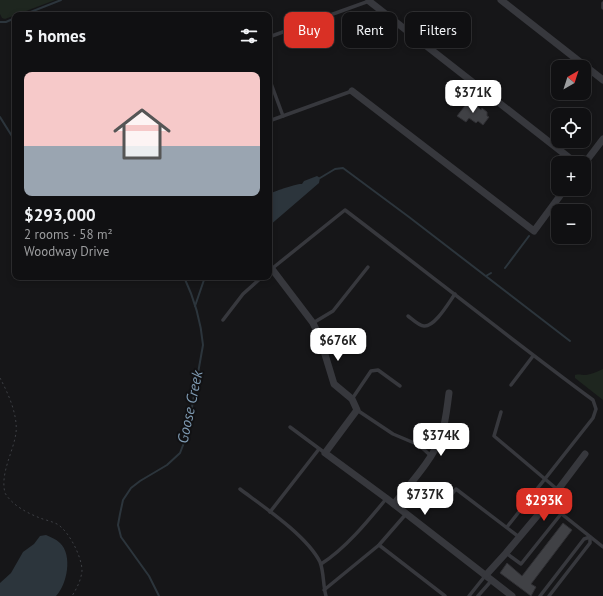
<!DOCTYPE html>
<meta charset="utf-8">
<style>
body{margin:0;font-family:"PT Sans",sans-serif;background:#19191b;color:#f1f3f6;height:100vh;display:flex;flex-direction:column;font-size:15px;white-space:nowrap}
*{box-sizing:border-box;margin:0}
p{font-size:13px;color:#9c9d9f}
.icon{flex:none;width:22px;height:22px;fill:none;stroke:currentColor;stroke-width:2;stroke-linecap:round;stroke-linejoin:round}
.map{position:relative;flex:1;overflow:hidden}
.side{position:absolute;left:12px;top:12px;width:260px;height:268px;display:flex;flex-direction:column;background:#101012;border-radius:8px;box-shadow:0 2px 6px #0003,0 0 0 1px #303032}
.side>*{flex:none}
.guide{position:absolute;left:284px;top:12px;width:259px;height:36px;display:flex;gap:8px}
.needle{width:26px;rotate:39deg}
.tools{position:absolute;left:551px;top:60px;display:grid;gap:8px}
.tools a{display:grid;place-items:center;width:40px;height:40px;border-radius:8px;background:#101012;box-shadow:0 2px 6px #0003,0 0 0 1px #303032;font-size:20px}
.price{position:absolute;translate:-50% -34px;padding:0 9px;border-radius:8px;background:#fff;color:#222;font-size:13px;line-height:26px;filter:drop-shadow(0 1px 2px #0008)}
.price::after{content:'';position:absolute;left:50%;top:24px;width:12px;height:9px;margin-left:-6px;background:inherit;clip-path:polygon(0 0,100% 0,50% 100%)}
.price.on{background:#d93025;color:#fff}
ul{padding:0;list-style:none}
li{display:grid;align-content:center;gap:8px;height:212px;padding:0 12px}
li+li{border-top:1px solid #303032}
li span{display:grid;place-items:center;height:124px;border-radius:8px;color:#555}
li>.icon{margin-inline-start:auto}
span .icon{width:72px;height:72px;fill:#fffc;stroke-width:1}
li b{font-size:17px}
h2{display:flex;justify-content:space-between;align-items:center;height:48px;padding:0 12px;font-size:17px}
.tag{padding:0 14px;border-radius:8px;background:#101012;box-shadow:0 2px 6px #0003,0 0 0 1px #303032;font-size:14px;line-height:36px}
.tag.on{background:#d93025;color:#fff}
.map>svg:first-child{display:block}
.green{fill:#1e261f}
.water{fill:#2c353c}
.lines{fill:none;stroke-linecap:round;stroke-linejoin:round}
.stream{stroke:#2c353c;stroke-width:2}
.building{fill:#404145;stroke:#303034}
.path{stroke:#3d3f44;stroke-width:1;stroke-dasharray:2 3;stroke-linecap:butt}
.lane{stroke:#37383d;stroke-width:3.5}
.street{stroke:#37383d;stroke-width:7}
.labels{text-anchor:middle;stroke-width:4;stroke-linejoin:round;paint-order:stroke}
.water-label{font-size:15px;font-style:italic;fill:#7f9bb3;stroke:#111113}
</style>
<div class="map">
<svg width="603" height="596" viewBox="0 0 603 596">
<rect width="100%" height="100%" fill="#161618"/>
<g class="green">
<polygon points="0,0 55,0 5,19 2,18 0,14"/>
<path d="M603 369V400L575 378V375C579 374 581 375 586 375 592 374 597 372 603 369Z"/>
</g>
<g class="water">
<path d="M317 176 320 178 319 183 269 226V194C272 192 298 183 302 184L304 181Z"/>
<path d="M46 535C50 537 56 539 60 543 73 555 67 585 56 596H0V583L11 573 23 552 34 544 40 536Z"/>
</g>
<g class="lines">
<g class="stream">
<polyline points="23,15 61,0"/>
<polyline points="0,22 6,22 15,18"/>
<polyline points="0,117 15,141"/>
<polyline points="320,178 335,169 343,168 409,217 570,341"/>
<polyline points="505,268 529,236"/>
<polyline points="486,276 491,273"/>
<polyline points="195,306 205,277"/>
<path d="M159 596 149 576 121 537 118 525 120 514 123 500 131 488 140 481 167 465 180 453 187 435 203 345C201 322 194 298 184 277"/>
</g>
</g>
<g class="building">
<polygon points="468,102 470,104 472,102 481,110 482,108 487,112 487,116 489,117 483,125 478,121 476,123 469,118 466,122 457,116"/>
<polygon points="563,523 572,530 531,584 536,587 531,596 500,573 507,563 522,576"/>
</g>
<g class="lines">
<path class="path" d="M0 378C8 393 18 415 16 433 13 453 0 473 5 493 12 505 27 513 40 518 45 520 51 521 57 524 69 531 82 557 82 571 81 580 77 588 72 596"/>
<g class="lane">
<polyline points="603,3 603,8"/>
<polyline points="269,37 369,1"/>
<polyline points="269,78 283,116"/>
<polyline points="269,121 352,91"/>
<path d="M269 271 345 210C428 273 509 338 593 400L596 409 593 418 507 527"/>
<path d="M408 316C412 319 419 326 424 326 435 327 449 302 455 294"/>
<polyline points="223,320 243,294 262,277"/>
<polyline points="313,323 333,311 368,267"/>
<polyline points="511,385 533,356"/>
<polyline points="352,399 371,371 378,370 400,386"/>
<polyline points="357,410 393,434 419,445 431,456"/>
<polyline points="501,412 494,436 558,490"/>
<polyline points="290,427 325,453"/>
<path d="M240 489C264 507 307 536 320 562 324 572 323 586 326 596"/>
<polyline points="444,503 456,489 519,537"/>
<polyline points="548,503 603,547"/>
<polyline points="270,512 319,449"/>
<polyline points="379,545 445,596"/>
<polyline points="506,553 521,564 561,514"/>
<path d="M321 564C345 549 368 521 386 499"/>
<polyline points="324,590 379,545 406,514"/>
<polyline points="469,596 485,576"/>
<polyline points="478,596 492,580"/>
<polyline points="540,596 584,539 590,537"/>
<polyline points="549,596 590,543 590,537"/>
</g>
<g class="street">
<polyline points="501,0 603,80"/>
<polyline points="369,1 576,163"/>
<polyline points="352,91 534,231 565,189"/>
<polyline points="584,164 603,139"/>
<polyline points="272,269 313,323 320,338 334,384 352,399 357,410 325,453 386,498 512,596"/>
<path d="M394 504C409 485 434 458 441 436 446 422 447 407 449 393"/>
<polyline points="486,575 506,553 548,503 585,454"/>
</g>
</g>
<g class="labels">
<g class="water-label">
<text transform="translate(190 407) rotate(-78)" y="5">Goose Creek</text>
</g>
</g>
</svg>
<div class="tools">
<a><svg class="needle" viewBox="-14 -14 28 28"><path d="M0-13l5 13h-10z" fill="#e53935"/><path d="M0 13l5-13h-10z" fill="#9c9d9f"/></svg></a>
<a><svg class="icon" aria-label="locate" viewBox="0 0 24 24"><circle cx="12" cy="12" r="6"/><path d="M12 2v4M12 18v4M2 12h4M18 12h4"/></svg></a>
<a>+</a>
<a>−</a>
</div>
<b class="price" style="left:473px;top:114px">$371K</b>
<b class="price" style="left:338px;top:362px">$676K</b>
<b class="price" style="left:441px;top:457px">$374K</b>
<b class="price" style="left:425px;top:516px">$737K</b>
<b class="price on" style="left:544px;top:522px">$293K</b>
<div class="guide">
<a class="tag on">Buy</a>
<a class="tag">Rent</a>
<a class="tag">Filters</a>
</div>
<section class="side">
<h2>5 homes<svg class="icon" aria-label="filters" viewBox="0 0 24 24"><path d="M4 7h16M4 17h16"/><circle cx="9" cy="7" r="2"/><circle cx="15" cy="17" r="2"/></svg></h2>
<ul>
<li><span style="background:linear-gradient(#f6c9c9 60%,#9aa5b1 0)"><svg class="icon" aria-label="home" viewBox="0 0 24 24"><path d="M3 11l9-7 9 7M6 9v11h12V9"/></svg></span><div><b>$293,000</b><p>2 rooms · 58 m²</p><p>Woodway Drive</p></div></li>
</ul>
</section>
</div>
